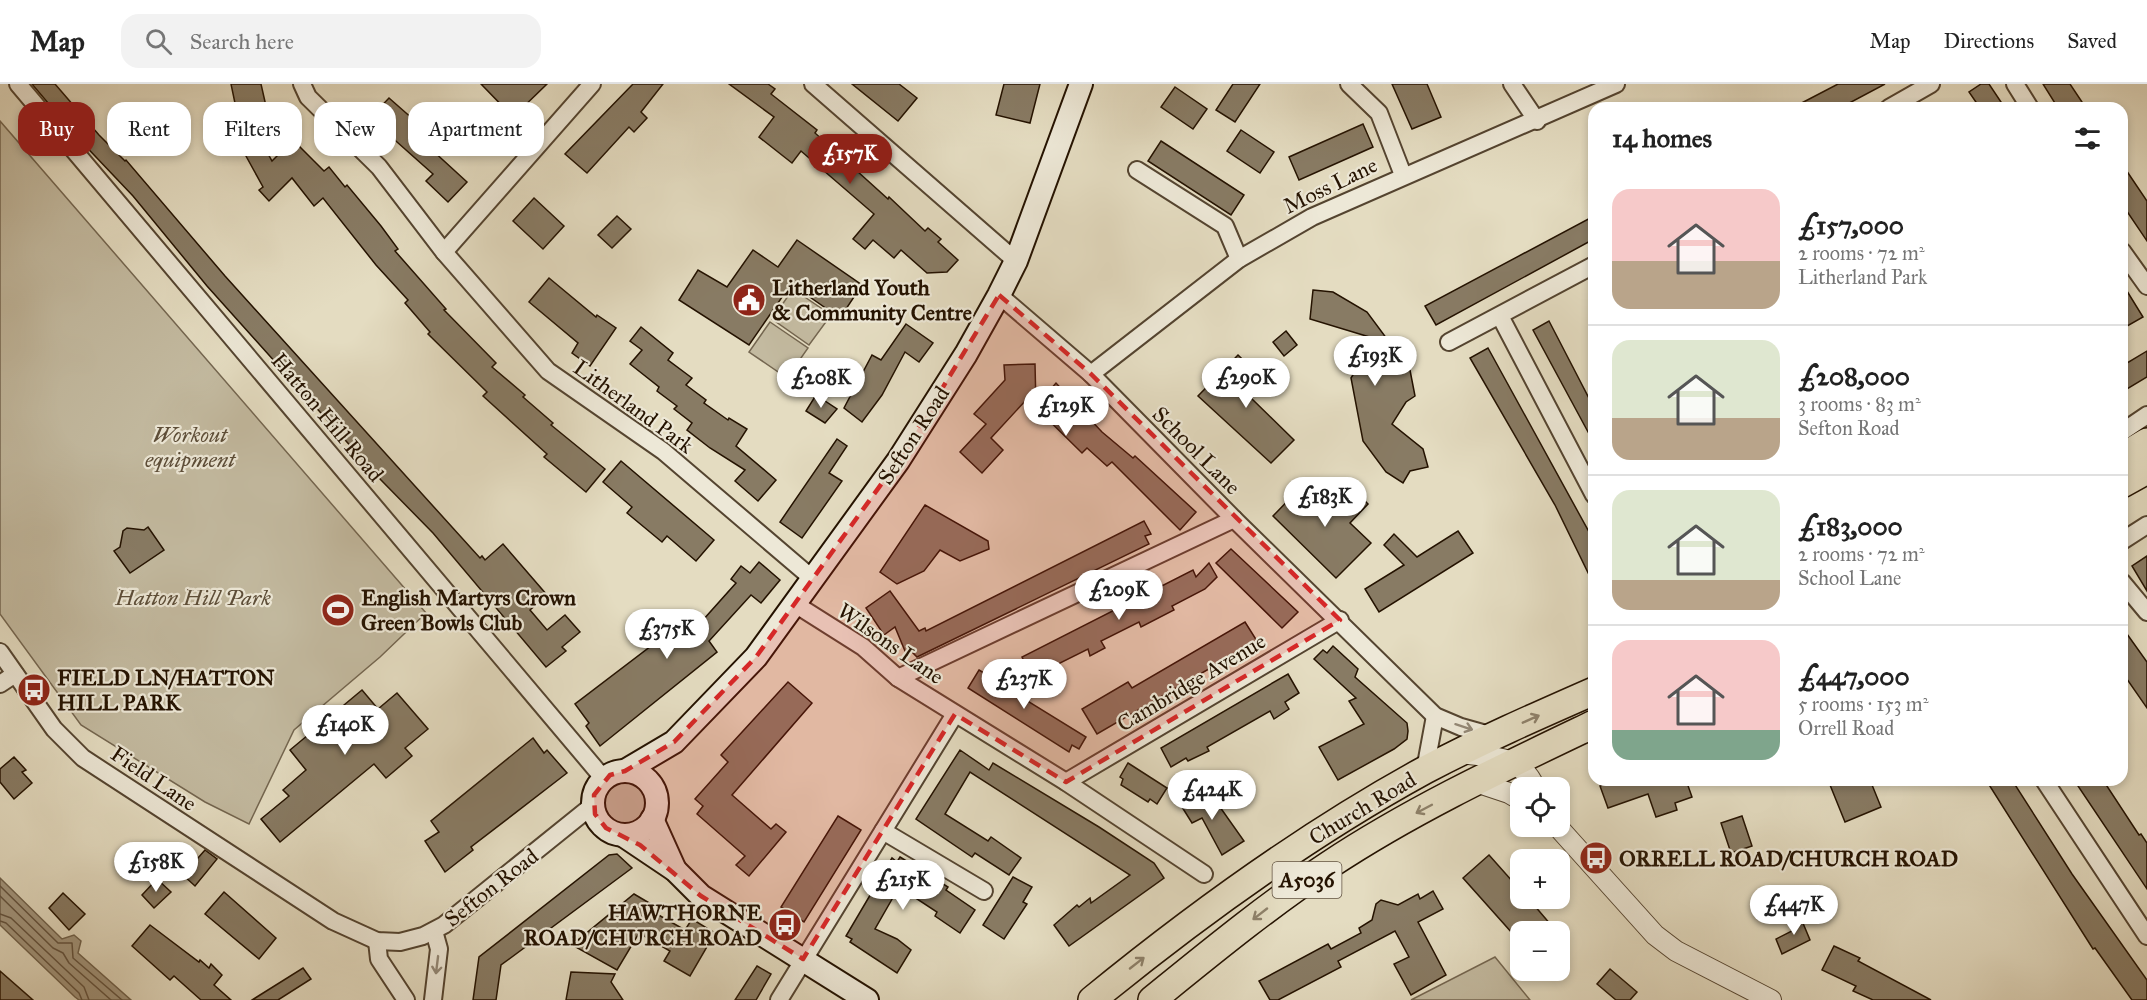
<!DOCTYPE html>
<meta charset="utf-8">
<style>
body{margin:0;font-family:"IM FELL Great Primer",serif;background:#f2f2f2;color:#222;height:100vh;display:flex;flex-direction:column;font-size:22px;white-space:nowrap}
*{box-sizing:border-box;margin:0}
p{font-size:20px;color:#767676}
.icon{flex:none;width:33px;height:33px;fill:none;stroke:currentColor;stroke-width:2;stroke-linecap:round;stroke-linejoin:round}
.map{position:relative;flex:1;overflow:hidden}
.panel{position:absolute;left:1588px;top:18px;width:540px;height:684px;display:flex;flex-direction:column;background:#fff;border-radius:18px;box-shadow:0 3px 9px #0003}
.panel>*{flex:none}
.guide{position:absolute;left:18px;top:18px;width:570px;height:54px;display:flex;gap:12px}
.tools{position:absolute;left:1510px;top:693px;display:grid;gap:12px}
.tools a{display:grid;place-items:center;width:60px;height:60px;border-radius:12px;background:#fff;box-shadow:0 3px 9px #0003;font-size:30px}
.price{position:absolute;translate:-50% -51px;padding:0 14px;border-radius:21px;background:#fff;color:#222;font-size:20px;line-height:39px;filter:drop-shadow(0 2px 3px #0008)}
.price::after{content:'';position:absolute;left:50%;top:36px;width:18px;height:14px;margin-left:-9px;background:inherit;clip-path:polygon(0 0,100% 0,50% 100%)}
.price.selected{background:#8f2418;color:#fff}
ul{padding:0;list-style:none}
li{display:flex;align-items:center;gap:18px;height:150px;padding:0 24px}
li+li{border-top:2px solid #e0e0e0}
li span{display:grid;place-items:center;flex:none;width:168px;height:120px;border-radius:18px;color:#555}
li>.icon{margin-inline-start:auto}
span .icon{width:72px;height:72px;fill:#fffc;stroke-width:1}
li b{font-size:26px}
h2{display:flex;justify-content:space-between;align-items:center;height:72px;padding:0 24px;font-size:26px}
.tag{padding:0 21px;border-radius:18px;background:#fff;box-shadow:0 3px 9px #0003;font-size:21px;line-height:54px}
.tag.selected{background:#8f2418;color:#fff}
header{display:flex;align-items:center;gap:36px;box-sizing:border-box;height:84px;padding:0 30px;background:#fff;border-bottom:2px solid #e0e0e0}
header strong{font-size:28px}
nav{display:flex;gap:33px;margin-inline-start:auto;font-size:21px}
.search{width:420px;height:54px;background:#f2f2f2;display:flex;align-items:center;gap:15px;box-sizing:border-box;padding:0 21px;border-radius:18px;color:#767676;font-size:22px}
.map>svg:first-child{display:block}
.green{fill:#c3baa0;stroke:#746650;stroke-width:1.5}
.water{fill:#a3977f;stroke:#70624c;stroke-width:1.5}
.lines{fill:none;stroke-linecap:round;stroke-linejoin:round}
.shore{stroke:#645440;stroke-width:1.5}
.building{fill:#887b64;stroke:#241200;stroke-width:1.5}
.minor-casing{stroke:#544430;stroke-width:20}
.tertiary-casing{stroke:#544430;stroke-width:22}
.secondary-casing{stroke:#241200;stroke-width:26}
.trunk-casing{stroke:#241200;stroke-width:30}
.minor{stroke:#ede8d7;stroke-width:16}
.tertiary{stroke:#ede8d7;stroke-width:20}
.secondary{stroke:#ede8d7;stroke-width:22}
.trunk{stroke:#e4dcc1;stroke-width:27}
.oneway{stroke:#8e816a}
.oneway2{stroke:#938876}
.marked{fill:#d62828;fill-opacity:0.2;stroke:#d62828;stroke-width:4.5;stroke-dasharray:12 8;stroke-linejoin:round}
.labels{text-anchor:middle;stroke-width:4.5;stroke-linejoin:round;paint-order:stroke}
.shield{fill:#ede8d7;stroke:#605240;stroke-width:1.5}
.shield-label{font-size:21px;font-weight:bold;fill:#241200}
.street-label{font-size:22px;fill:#241200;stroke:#ede8d7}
.poi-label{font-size:22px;font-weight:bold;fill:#241200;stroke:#ede8d7;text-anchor:start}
.park-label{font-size:22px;font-style:italic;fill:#5c4d38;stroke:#ede8d7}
</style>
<header>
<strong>Map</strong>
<div class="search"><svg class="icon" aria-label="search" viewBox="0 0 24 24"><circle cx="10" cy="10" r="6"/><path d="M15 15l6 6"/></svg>Search here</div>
<nav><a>Map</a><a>Directions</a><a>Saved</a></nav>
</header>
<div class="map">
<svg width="2147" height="916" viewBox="0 0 2147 916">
<rect width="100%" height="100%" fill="#e4dcc1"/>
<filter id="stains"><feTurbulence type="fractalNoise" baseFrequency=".00333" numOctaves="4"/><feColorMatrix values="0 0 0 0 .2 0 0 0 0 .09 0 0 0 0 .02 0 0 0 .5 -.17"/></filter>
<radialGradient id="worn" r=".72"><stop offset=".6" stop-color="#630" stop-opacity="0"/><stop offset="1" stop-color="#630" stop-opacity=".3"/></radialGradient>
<g class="green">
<polygon points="0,37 426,529 380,573 294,646 249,740 205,718 81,641 0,530"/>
<polygon points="793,205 831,231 809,261 772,235"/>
<polygon points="770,238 808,264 787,294 749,268"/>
<circle cx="625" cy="719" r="22"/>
<polygon points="1495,873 1530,916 1411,916"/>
</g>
<polygon class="water" points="0,794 62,855 74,851 81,857 78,869 131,916 79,916 75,913 0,841"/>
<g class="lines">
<g class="shore">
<polyline points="0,802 58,859 72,859 73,874 122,916"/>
<polyline points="0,812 53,864 63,869 69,879 111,916"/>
<polyline points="0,830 11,834 84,903 89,916"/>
<polyline points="0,837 6,839 79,909 82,916"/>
</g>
</g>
<g class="building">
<polygon points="32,0 55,0 99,51 125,77 126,76 225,192 480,474 482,472 485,476 503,460 547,511 530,526 547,546 565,531 580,548 562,563 566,567 546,583 433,449 381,396 207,202 133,112 76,52"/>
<polygon points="231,0 261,0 268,31 249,35 272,77 293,56 324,87 329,83 345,103 347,101 381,142 398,165 395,167 446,225 444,226 496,279 492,283 525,311 523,313 553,339 551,341 605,385 586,408 544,373 547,370 483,312 487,308 428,250 430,248 405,219 408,216 376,181 323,114 314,122 292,94 269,117 259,106 263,103 235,52 241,48"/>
<polygon points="481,0 547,0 513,33"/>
<polygon points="633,0 663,0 641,28 647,34 634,48 629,43 587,89 565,70"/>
<polygon points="729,0 768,0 775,5 771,10 817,46 815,49 888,115 889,113 925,147 928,144 941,155 938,158 958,176 947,188 927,189 901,166 894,174 873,156 865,165 853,155 874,130 801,67 792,79 759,53 774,33"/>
<polygon points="852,0 899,0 917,14 898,37"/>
<polygon points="1004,0 1040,0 1030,39 996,31"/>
<polygon points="1233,0 1260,0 1235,38 1216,26"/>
<polygon points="1392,0 1427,0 1441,33 1412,45"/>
<polygon points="1838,0 1885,0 1840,24 1792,24"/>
<polygon points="1981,0 1989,0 2005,24 1980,24 1969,8"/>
<polygon points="2043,0 2070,0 2086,24 2058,24"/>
<polygon points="1175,3 1207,25 1193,45 1161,23"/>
<polygon points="389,14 439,58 431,65 467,98 448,118 426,97 433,90 370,34"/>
<polygon points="1363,40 1373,63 1299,96 1289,73"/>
<polygon points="1241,46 1274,68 1260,89 1227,67"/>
<polygon points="1161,57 1244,111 1231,131 1148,77"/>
<polygon points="2122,80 2147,117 2147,157 2122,120"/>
<polygon points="534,114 564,142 543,165 513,137"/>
<polygon points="617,132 631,145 612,164 598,151"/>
<polygon points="1594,132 1594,155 1436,241 1425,222"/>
<polygon points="797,156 862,201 840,234 791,200 749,261 679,216 698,186 727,203 753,166 778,183"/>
<polygon points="549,194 596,233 597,231 616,244 590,282 572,269 578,259 529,218"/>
<polygon points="2122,199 2143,233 2122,245"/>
<polygon points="1313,206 1333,208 1367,228 1390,259 1394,284 1409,281 1415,312 1406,318 1392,340 1423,365 1428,383 1410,387 1403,399 1386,388 1363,357 1351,294 1376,255 1310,235"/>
<polygon points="1549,237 1594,324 1594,359 1533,246"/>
<polygon points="906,240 933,259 919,278 905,268 882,311 862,338 844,324 872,271 881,276"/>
<polygon points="641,243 673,269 668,276 692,294 686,301 706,316 704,319 728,336 729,334 747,345 736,362 776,396 758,417 735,397 745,386 710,364 687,346 692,339 674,325 677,322 657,307 659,303 630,280 642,266 630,257"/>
<polygon points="1286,247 1297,261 1284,272 1273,258"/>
<polygon points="1488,264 1594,457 1594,501 1555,421 1470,274"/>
<polygon points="2147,267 2147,293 2122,308 2122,282"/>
<polygon points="1238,271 1266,298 1250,313 1294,356 1271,379 1198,312"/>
<polygon points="1035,280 1036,322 1056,299 1102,348 1133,374 1135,372 1196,428 1180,446 1112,378 1107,382 1087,364 1082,369 1027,315 991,354 1003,366 982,389 960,368 986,340 974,330 1005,296 1004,281"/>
<polygon points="816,311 837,325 825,339 806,327"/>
<polygon points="837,355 847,362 829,389 842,397 802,454 780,438"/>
<polygon points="621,377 714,456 696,477 667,452 662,458 627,429 632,423 603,398"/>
<polygon points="1307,397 1338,428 1357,409 1368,420 1350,439 1371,459 1336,494 1273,432"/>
<polygon points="925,421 988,457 989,465 960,477 940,466 924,487 897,500 880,488"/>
<polygon points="1144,437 1151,450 1145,452 1149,460 917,573 909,565 905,567 895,543 884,551 866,524 890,507 919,547 925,544 926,547"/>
<polygon points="148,443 164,466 130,489 114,467 120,463 123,447 127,444 144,446"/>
<polygon points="1458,447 1473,469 1379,528 1365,505 1404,481 1384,461 1394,450 1417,473"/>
<polygon points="1231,465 1298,528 1282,544 1216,479"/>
<polygon points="2147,472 2147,507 2132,482"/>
<polygon points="759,478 780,496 761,519 751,511 709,557 717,568 600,662 586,642 589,639 575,620 668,549 665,547 684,533 694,546 736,499 731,495 741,482 750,489"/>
<polygon points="1209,479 1217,493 1205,505 1172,522 1174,526 1141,543 1139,538 1101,557 1105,564 1090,572 1088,565 1032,593 1022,573 1193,486 1196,493"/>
<polygon points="1245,538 1257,557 1097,650 1082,625 1128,598 1132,604"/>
<polygon points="2122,543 2147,578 2147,624 2122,588"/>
<polygon points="1333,562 1358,585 1355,593 1407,639 1408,647 1407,655 1394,665 1338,696 1319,663 1364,640 1349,617 1356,614 1314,575 1323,566 1327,569"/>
<polygon points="979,586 992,594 997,586 1019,599 1008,605 1086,653 1079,665 1072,661 1069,668 968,604"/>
<polygon points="1288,590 1299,609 1285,618 1289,625 1274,635 1270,627 1207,663 1209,667 1188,677 1186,674 1171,683 1161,664"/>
<polygon points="788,598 812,619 732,711 771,745 776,740 786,748 749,792 736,781 745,772 697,730 703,722 695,715 728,678 721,671"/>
<polygon points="362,606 378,625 397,609 428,645 405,664 412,672 386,694 374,680 280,758 261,735 289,712 283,706 306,686 290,666"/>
<polygon points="533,654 544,669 547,666 567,689 471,763 473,766 445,788 425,757 439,748 431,737"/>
<polygon points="960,666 989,686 993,679 1099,743 1154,779 1164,794 1069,862 1054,841 1077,821 1079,823 1090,814 1091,819 1130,791 970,688 945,730 988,757 991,753 1021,774 1009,791 975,769 972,773 916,735"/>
<polygon points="14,673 26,686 22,688 32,699 14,715 0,698 0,685"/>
<polygon points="1128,679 1167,704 1157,720 1150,715 1148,718 1121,701 1123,695 1120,693"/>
<polygon points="1617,696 1686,696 1692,713 1675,719 1677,726 1656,733 1648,710 1608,724 1600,702"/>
<polygon points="1828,696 1870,696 1881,723 1845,738"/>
<polygon points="1986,696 2012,696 2072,790 2147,896 2147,916 2132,916 2095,864 2093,865"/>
<polygon points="2074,696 2103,696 2139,751 2141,750 2147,759 2147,805"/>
<polygon points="1172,707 1186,716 1198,707 1203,714 1215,716 1244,757 1222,771 1202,734 1192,739"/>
<polygon points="838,732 861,746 804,838 781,823"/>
<polygon points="1742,732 1752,762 1731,769 1721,739"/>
<polygon points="205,766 217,775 195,802 183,791"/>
<polygon points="617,770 632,784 501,881 496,916 473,916 479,873 609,771"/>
<polygon points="1489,771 1521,807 1521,814 1528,814 1557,848 1521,848 1521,859 1463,794"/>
<polygon points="900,773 948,803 946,806 975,826 960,849 935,832 937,828 899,803 875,845 897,855 911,866 897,889 850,858 852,855 846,852 892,774 897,778"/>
<polygon points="1013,793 1032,803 1023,818 1027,820 1004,855 983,841"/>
<polygon points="157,795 171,808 154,824 142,811"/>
<polygon points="1433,807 1443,825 1418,838 1446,891 1411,911 1394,880 1409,873 1395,847 1338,877 1341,883 1278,916 1270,916 1259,897 1328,860 1331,865 1361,849 1359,844 1372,836 1376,820 1381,816 1398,821 1418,810 1420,815"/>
<polygon points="224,808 276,854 259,875 205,830"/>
<polygon points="63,809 85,830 69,846 49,824"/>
<polygon points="634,810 656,823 655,829 685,846 692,835 715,849 690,892 664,877 670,867 639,849 617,886 572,861"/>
<polygon points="1800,832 1810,856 1782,870 1776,855 1792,847 1789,839"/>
<polygon points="150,841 199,878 200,876 209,884 211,880 222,891 214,901 231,916 201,916 174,892 170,896 132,862"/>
<polygon points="1834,862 1860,874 1858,877 1931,916 1873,916 1853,907 1856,902 1822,886"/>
<polygon points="757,882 771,890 756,916 735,916"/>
<polygon points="303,884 311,895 278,916 252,916"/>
<polygon points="1610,885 1637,908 1630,916 1616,916 1597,900"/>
<polygon points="0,887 33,916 0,916"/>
<polygon points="571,888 615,890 611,898 623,916 566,916"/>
</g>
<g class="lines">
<defs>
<g id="minor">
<polyline points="18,0 604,695"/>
<polyline points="302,0 308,13 379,83 444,168 548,287 663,367 813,495"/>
<polyline points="813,0 1016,177"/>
<polyline points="1349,0 1379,29 1403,91"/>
<polyline points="1512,0 1537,37"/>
<polyline points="2015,0 2030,24"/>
<polyline points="1889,24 1931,0"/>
<polyline points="1137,86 1225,142 1239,175"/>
<polyline points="2122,167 2147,202"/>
<polyline points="444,168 592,0"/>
<polyline points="999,211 1091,290 1234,435 1435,632 1461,643 1493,652"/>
<polyline points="1500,232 1594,411"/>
<polyline points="1449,258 1594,181"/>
<polyline points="1091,290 1239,175 1312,133 1616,0"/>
<polyline points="2122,348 2147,331"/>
<polyline points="2122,457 2147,441"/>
<polyline points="2122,498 2147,528"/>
<polyline points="795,520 863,563 898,594 1066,698 1204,790"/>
<polyline points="0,568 54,645 83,674 333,837 377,857 400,858 423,852 444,841 593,721"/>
<polyline points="898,594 1234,435"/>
<polyline points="0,600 15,590"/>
<polyline points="1425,686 1435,632"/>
<polyline points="2044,696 2147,852"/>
<polyline points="1066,698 1340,536"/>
<polyline points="883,747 984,807"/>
<polyline points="377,857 379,875 406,916"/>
<polyline points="433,916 439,865 434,847"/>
<polyline points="779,916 955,630"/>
</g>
<g id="tertiary">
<path d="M1459 669C1490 673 1521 670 1535 704"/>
<polyline points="1476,698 1509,709 1521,716"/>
<polyline points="1557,742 1655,851 1676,867 1771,916"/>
</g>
<g id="secondary">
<polyline points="625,687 674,658 756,573 898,377 966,270 999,211 1016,177 1081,0"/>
<circle cx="625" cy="719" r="32"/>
<polyline points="652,735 675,786"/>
<polyline points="623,751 675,786 701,812 867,916"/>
</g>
<g id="trunk">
<polyline points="2122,373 2147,358"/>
<polyline points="2122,400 2147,386"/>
<path d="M1092 916C1196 831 1306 751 1425 686 1480 657 1537 632 1594 607"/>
<path d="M1152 916C1210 869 1267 822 1329 781 1412 726 1504 683 1594 640"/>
</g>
</defs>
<use href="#minor" class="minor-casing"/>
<use href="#tertiary" class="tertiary-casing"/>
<use href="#secondary" class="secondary-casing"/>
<use href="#trunk" class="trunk-casing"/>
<use href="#minor" class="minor"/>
<use href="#tertiary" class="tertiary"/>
<use href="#secondary" class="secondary"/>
<use href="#trunk" class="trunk"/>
</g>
<defs><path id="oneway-shaft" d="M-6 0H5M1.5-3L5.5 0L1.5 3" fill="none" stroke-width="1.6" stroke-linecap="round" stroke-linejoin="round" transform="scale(1.5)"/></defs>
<g class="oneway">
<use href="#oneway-shaft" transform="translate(1531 635) rotate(-24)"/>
<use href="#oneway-shaft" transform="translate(1424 725) rotate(152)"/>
<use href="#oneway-shaft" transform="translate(1260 830) rotate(142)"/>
<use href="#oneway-shaft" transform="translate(1137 879) rotate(-38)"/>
</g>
<g class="oneway2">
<use href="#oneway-shaft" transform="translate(1464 643) rotate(18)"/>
<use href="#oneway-shaft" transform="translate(437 881) rotate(97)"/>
</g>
<path class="marked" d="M999 211 1091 290 1340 536 1066 698 955 630 803 875 701 812 640 761 606 744 595 730 594 711 610 691 625 687 674 658 756 573 898 377Z"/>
<defs>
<symbol id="civic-disc" viewBox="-11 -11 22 22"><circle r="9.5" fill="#8f2418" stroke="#ede8d7"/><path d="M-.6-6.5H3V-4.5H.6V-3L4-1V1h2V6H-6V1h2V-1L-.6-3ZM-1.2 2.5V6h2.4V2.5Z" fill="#fff"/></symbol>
<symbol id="stadium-disc" viewBox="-11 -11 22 22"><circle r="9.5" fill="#8f2418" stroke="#ede8d7"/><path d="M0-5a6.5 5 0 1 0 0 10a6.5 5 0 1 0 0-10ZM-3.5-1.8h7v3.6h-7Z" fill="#fff"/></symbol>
<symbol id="bus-disc" viewBox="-11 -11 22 22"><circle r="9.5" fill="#8f2418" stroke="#ede8d7"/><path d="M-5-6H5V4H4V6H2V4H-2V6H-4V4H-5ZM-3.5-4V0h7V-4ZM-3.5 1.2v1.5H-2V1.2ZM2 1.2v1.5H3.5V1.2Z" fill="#fff"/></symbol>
</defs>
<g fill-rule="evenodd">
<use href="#civic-disc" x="730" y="197" width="38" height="38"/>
<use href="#stadium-disc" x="319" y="507" width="38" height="38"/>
<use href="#bus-disc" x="15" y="587" width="38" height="38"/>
<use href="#bus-disc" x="1577" y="755" width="38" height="38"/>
<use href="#bus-disc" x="766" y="822" width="38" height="38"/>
</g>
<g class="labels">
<rect class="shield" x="1272.5" y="778" width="69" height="36" rx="4.5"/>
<g class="shield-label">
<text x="1307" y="803">A5036</text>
</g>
<g class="street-label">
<text transform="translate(1330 101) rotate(-26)" y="8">Moss Lane</text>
<text transform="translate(634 322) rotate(36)" y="8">Litherland Park</text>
<text transform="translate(328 333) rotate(50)" y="8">Hatton Hill Road</text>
<text transform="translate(913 351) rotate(-57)" y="8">Sefton Road</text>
<text transform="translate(1197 366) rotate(45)" y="8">School Lane</text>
<text transform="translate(891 559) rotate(35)" y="8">Wilsons Lane</text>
<text transform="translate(1191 598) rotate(-31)" y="8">Cambridge Avenue</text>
<text transform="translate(154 694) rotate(34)" y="8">Field Lane</text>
<text transform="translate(1362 724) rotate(-31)" y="8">Church Road</text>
<text transform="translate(491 803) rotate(-38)" y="8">Sefton Road</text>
</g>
<g class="poi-label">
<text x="772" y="211">Litherland Youth<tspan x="772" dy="25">&amp; Community Centre</tspan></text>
<text x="361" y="521">English Martyrs Crown<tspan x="361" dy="25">Green Bowls Club</tspan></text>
<text x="57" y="601">FIELD LN/HATTON<tspan x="57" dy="25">HILL PARK</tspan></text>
<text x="1619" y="782">ORRELL ROAD/CHURCH ROAD</text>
<text x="762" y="836" text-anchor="end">HAWTHORNE<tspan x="762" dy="25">ROAD/CHURCH ROAD</tspan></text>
</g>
<g class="park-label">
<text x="190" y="358">Workout<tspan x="190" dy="25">equipment</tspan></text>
<text x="193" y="521">Hatton Hill Park</text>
</g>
</g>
<rect width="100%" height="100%" filter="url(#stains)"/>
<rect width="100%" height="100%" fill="url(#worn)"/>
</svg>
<div class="tools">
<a><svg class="icon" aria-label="locate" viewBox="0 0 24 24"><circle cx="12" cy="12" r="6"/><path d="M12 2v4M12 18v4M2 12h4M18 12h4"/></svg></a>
<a>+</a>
<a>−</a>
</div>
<b class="price selected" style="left:850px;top:101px">£157K</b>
<b class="price" style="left:1375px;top:303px">£193K</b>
<b class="price" style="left:821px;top:325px">£208K</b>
<b class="price" style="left:1246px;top:325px">£290K</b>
<b class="price" style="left:1066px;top:353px">£129K</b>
<b class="price" style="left:1325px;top:444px">£183K</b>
<b class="price" style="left:1119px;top:537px">£209K</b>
<b class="price" style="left:667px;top:576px">£375K</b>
<b class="price" style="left:1024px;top:626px">£237K</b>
<b class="price" style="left:345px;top:672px">£140K</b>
<b class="price" style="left:1212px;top:737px">£424K</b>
<b class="price" style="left:156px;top:809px">£158K</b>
<b class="price" style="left:903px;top:827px">£215K</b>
<b class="price" style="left:1794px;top:852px">£447K</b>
<div class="guide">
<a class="tag selected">Buy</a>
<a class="tag">Rent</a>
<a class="tag">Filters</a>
<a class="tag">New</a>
<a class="tag">Apartment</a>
</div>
<section class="panel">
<h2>14 homes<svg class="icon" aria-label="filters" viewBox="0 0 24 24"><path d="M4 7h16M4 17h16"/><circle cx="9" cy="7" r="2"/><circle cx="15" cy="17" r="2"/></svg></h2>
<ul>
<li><span style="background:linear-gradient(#f6c9c9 60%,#b9a48a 0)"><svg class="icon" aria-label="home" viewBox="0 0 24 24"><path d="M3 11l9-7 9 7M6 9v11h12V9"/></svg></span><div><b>£157,000</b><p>2 rooms · 72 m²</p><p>Litherland Park</p></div></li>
<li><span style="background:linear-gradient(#dfe7d0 65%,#b9a48a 0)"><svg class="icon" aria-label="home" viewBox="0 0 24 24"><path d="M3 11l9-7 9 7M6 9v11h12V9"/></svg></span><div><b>£208,000</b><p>3 rooms · 83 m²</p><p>Sefton Road</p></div></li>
<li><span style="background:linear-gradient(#dfe7d0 75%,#b9a48a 0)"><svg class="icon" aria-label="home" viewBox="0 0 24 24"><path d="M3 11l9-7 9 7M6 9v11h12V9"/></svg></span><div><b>£183,000</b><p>2 rooms · 72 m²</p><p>School Lane</p></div></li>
<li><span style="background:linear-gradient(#f6c9c9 75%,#7fa58c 0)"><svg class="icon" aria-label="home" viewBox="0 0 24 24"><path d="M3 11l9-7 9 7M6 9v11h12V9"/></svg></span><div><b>£447,000</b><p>5 rooms · 153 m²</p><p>Orrell Road</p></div></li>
</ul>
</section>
</div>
